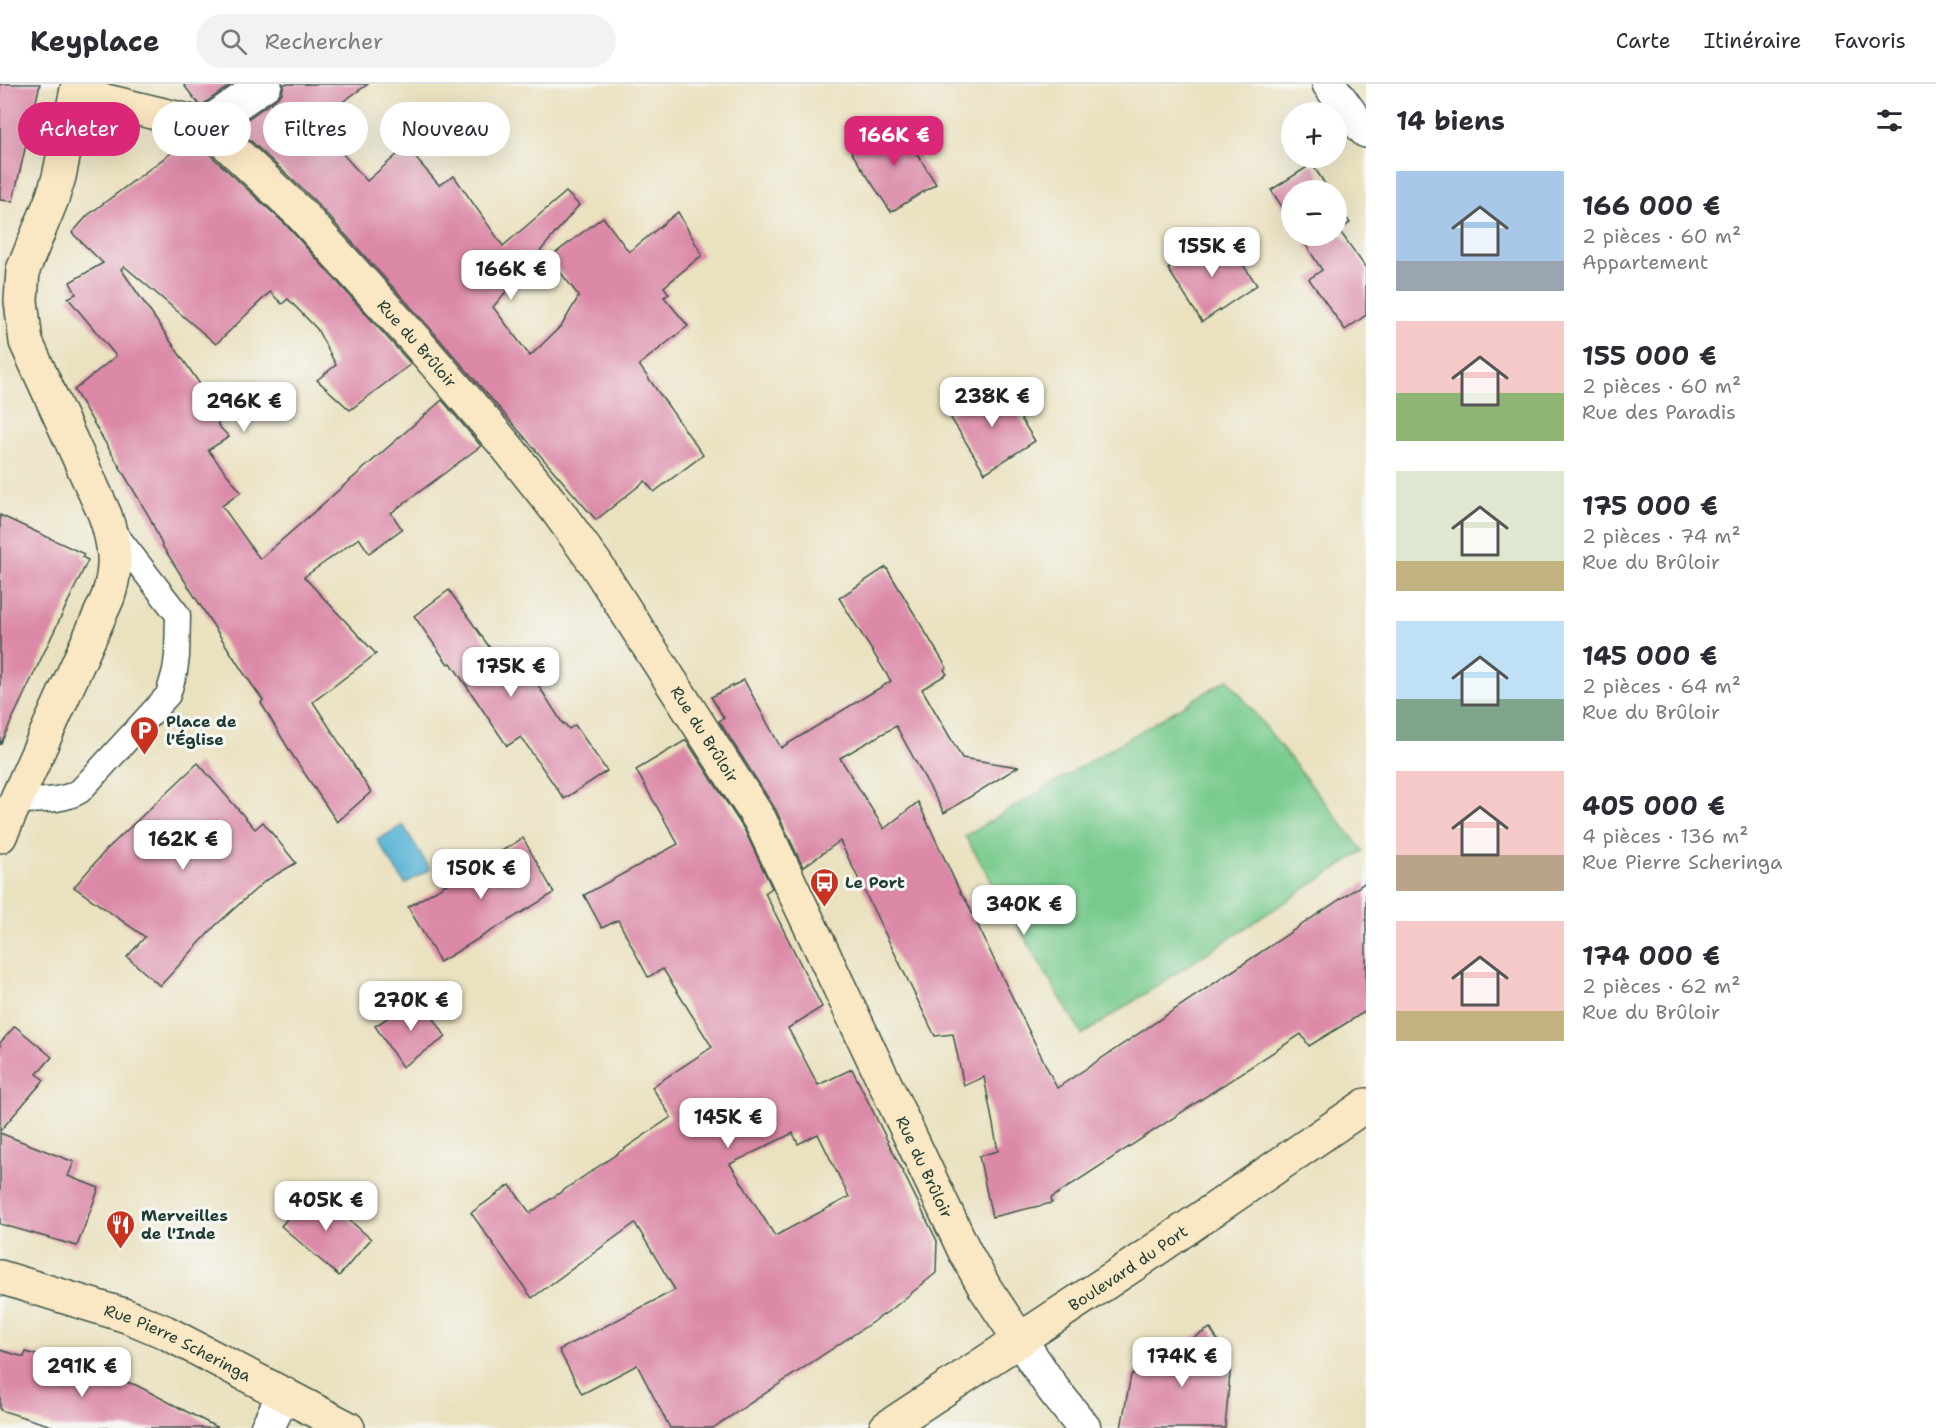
<!DOCTYPE html>
<html lang="fr">
<meta charset="utf-8">
<style>
body{margin:0;font-family:"Shantell Sans",sans-serif;background:#f2f2f3;color:#2b2b33;height:100vh;display:flex;flex-direction:column;font-size:22px;white-space:nowrap}
*{box-sizing:border-box;margin:0}
p{font-size:20px;color:#7c7c81}
.icon{flex:none;width:33px;height:33px;fill:none;stroke:currentColor;stroke-width:2;stroke-linecap:round;stroke-linejoin:round}
.map{position:relative;flex:1;overflow:hidden}
.side{display:flex;flex-direction:column;background:#fff;width:570px}
.side>*{flex:none}
.hud{position:absolute;left:18px;top:18px;width:570px;height:54px;display:flex;gap:12px}
.buttons{position:absolute;left:1281px;top:18px;display:grid;gap:12px}
.buttons a{display:grid;place-items:center;width:66px;height:66px;border-radius:50%;background:#fff;box-shadow:0 6px 24px #0002;font-size:30px}
.price{position:absolute;translate:-50% -51px;padding:0 14px;border-radius:12px;background:#fff;color:#222;font-size:20px;line-height:39px;filter:drop-shadow(0 2px 3px #0008)}
.price::after{content:'';position:absolute;left:50%;top:36px;width:18px;height:14px;margin-left:-9px;background:inherit;clip-path:polygon(0 0,100% 0,50% 100%)}
.price.current{background:#db2777;color:#fff}
ul{padding:0;list-style:none}
li{display:flex;align-items:center;gap:18px;height:150px;padding:0 30px}
li span{display:grid;place-items:center;flex:none;width:168px;height:120px;border-radius:0px;color:#555}
li>.icon{margin-inline-start:auto}
span .icon{width:72px;height:72px;fill:#fffc;stroke-width:1}
li b{font-size:26px}
h2{display:flex;justify-content:space-between;align-items:center;height:72px;padding:0 30px;font-size:26px}
.pill{padding:0 21px;border-radius:27px;background:#fff;box-shadow:0 6px 24px #0002;font-size:21px;line-height:54px}
.pill.current{background:#db2777;color:#fff}
header{display:flex;align-items:center;gap:36px;box-sizing:border-box;height:84px;padding:0 30px;background:#fff;border-bottom:2px solid #e1e1e2}
header strong{font-size:28px}
nav{display:flex;gap:33px;margin-inline-start:auto;font-size:21px}
.search{width:420px;height:54px;background:#f2f2f3;display:flex;align-items:center;gap:15px;box-sizing:border-box;padding:0 21px;border-radius:33px;color:#7c7c81;font-size:22px}
main{display:flex;flex:1;min-height:0}
.map>svg:first-child{display:block}
.green{fill:#77ca8c;stroke:#4b8460;stroke-width:1.5}
.water{fill:#57b3d5;stroke:#3b7884;stroke-width:1.5}
.building{fill:#db89a7;fill-rule:evenodd}
.lines{fill:none;stroke-linecap:round;stroke-linejoin:round}
.lane-casing{stroke:#3d5649;stroke-width:27}
.street-casing{stroke:#3d5649;stroke-width:36}
.secondary-casing{stroke:#3d5649;stroke-width:36}
.lane{stroke:#fff;stroke-width:24}
.street{stroke:#fff;stroke-width:33}
.secondary{stroke:#fae7c3;stroke-width:33}
.labels{text-anchor:middle;stroke-width:6;stroke-linejoin:round;paint-order:stroke}
.street-label{font-size:16px;fill:#1f3d34;stroke:#f6f6f2}
.poi-label{font-size:16px;font-weight:bold;fill:#1f3d34;stroke:#f6f6f2;text-anchor:start}
</style>
<header>
<strong>Keyplace</strong>
<div class="search"><svg class="icon" aria-label="search" viewBox="0 0 24 24"><circle cx="10" cy="10" r="6"/><path d="M15 15l6 6"/></svg>Rechercher</div>
<nav><a>Carte</a><a>Itinéraire</a><a>Favoris</a></nav>
</header>
<main>
<div class="map">
<svg width="1366" height="1344" viewBox="0 0 1366 1344">
<rect width="100%" height="100%" fill="#f6f6f2"/>
<filter id="ink" filterUnits="userSpaceOnUse"><feTurbulence type="fractalNoise" baseFrequency=".0167" numOctaves="2"/><feDisplacementMap in="SourceGraphic" scale="12" xChannelSelector="R" yChannelSelector="G"/><feConvolveMatrix kernelMatrix="1 2 1 2 8 2 1 2 1" color-interpolation-filters="sRGB"/></filter>
<filter id="wash" filterUnits="userSpaceOnUse"><feTurbulence type="fractalNoise" baseFrequency=".008" numOctaves="4" result="noise"/><feDisplacementMap in="SourceGraphic" scale="24" xChannelSelector="R" yChannelSelector="G"/><feGaussianBlur stdDeviation="1.35" result="paint"/><feColorMatrix in="noise" values="0 0 0 0 0 0 0 0 0 0 0 0 0 0 0 0 0 1.4 0 .05"/><feComposite in="paint" operator="in"/></filter>
<g filter="url(#wash)">
<rect width="100%" height="100%" fill="#eae1bf"/>
<polygon class="green" points="1228,595 1363,767 1082,951 965,752"/>
<polygon class="water" points="403,741 430,785 405,800 377,756"/>
<g id="blocks">
<g class="building">
<polygon points="0,0 40,0 13,117 0,116"/>
<polygon points="183,0 232,0 200,22"/>
<polygon points="284,0 368,0 314,38 367,97 406,63 439,101 454,92 503,162 566,108 579,121 493,223 530,272 562,241 579,212 549,174 603,133 629,168 678,128 702,171 664,203 669,210 664,213 688,242 639,281 703,371 654,408 645,397 596,436 429,243 313,115 236,43 276,15 282,9"/>
<polygon points="897,38 936,100 891,128 851,68"/>
<polygon points="187,57 205,66 286,141 411,280 350,326 317,296 336,281 317,245 288,215 282,220 270,208 216,260 124,182 121,185 219,328 218,341 229,353 208,366 241,408 222,422 260,475 442,316 481,362 391,429 402,445 369,469 359,454 304,493 376,570 313,618 371,708 337,738 291,669 261,619 263,616 243,588 163,463 150,434 74,306 116,272 68,214 76,210 70,198 103,179 72,149 88,131"/>
<polygon points="1312,80 1329,106 1292,106 1292,138 1271,106"/>
<polygon points="1336,118 1350,139 1339,146 1366,184 1366,231 1345,246 1309,195 1322,186 1300,152 1336,152"/>
<polygon points="1222,150 1257,201 1202,238 1168,185"/>
<polygon points="999,300 1035,357 985,389 949,331"/>
<polygon points="0,431 84,470 82,473 88,476 0,661"/>
<polygon points="886,483 947,584 944,586 947,590 922,605 962,674 1018,683 944,729 896,642 840,674 884,745 918,718 961,810 967,818 996,880 1057,1004 1366,798 1366,927 1309,962 1301,950 1051,1114 1052,1119 992,1133 979,1072 998,1067 984,993 964,1002 953,950 935,952 840,757 803,783 776,726 719,637 724,634 711,613 744,596 781,664 891,597 839,514"/>
<polygon points="449,506 502,581 519,571 563,640 564,639 569,645 575,641 607,687 564,715 521,653 507,662 451,579 448,580 414,532"/>
<path d="M686 656 744 745 772 804 765 809 822 923 788 944 818 1001 852 985 937 1157 936 1189 892 1225 713 1344H670L637 1281 582 1310 559 1266 675 1206 635 1139 532 1214 471 1129 510 1101 530 1129 671 1033 652 1003 712 963 663 885 648 893 618 836 602 844 584 811 678 760 636 686ZM793 1049 798 1060 818 1050 849 1113 775 1152 730 1080Z"/>
<polygon points="198,679 255,745 263,738 296,779 265,797 215,842 160,902 127,873 145,853 74,803 106,766"/>
<polygon points="523,754 554,809 440,878 408,823"/>
<polygon points="420,913 446,953 402,983 375,942"/>
<polygon points="15,942 52,973 37,990 44,996 0,1047 0,959"/>
<polygon points="0,1049 74,1078 68,1092 99,1104 77,1162 0,1140"/>
<polygon points="313,1104 371,1155 339,1192 281,1142"/>
<polygon points="1210,1244 1231,1279 1225,1344 1121,1344 1131,1291"/>
<polygon points="0,1266 24,1273 26,1268 136,1301 218,1344 58,1344 0,1326"/>
</g>
</g>
</g>
<g filter="url(#ink)">
<use href="#blocks" fill-opacity="0" stroke="#3d5649" stroke-width="1.5"/>
<g class="lines">
<defs>
<path id="lane" d="M17 717C38 716 62 718 80 707L168 611 175 587 177 572 178 531 110 443"/>
<g id="street">
<polyline points="1329,0 1353,33 1366,47"/>
<polyline points="204,42 265,0"/>
<polyline points="1020,1256 1053,1305 1084,1344"/>
<polyline points="267,1344 284,1310"/>
</g>
<g id="secondary">
<path id="s1" d="M77 10 189 37 216 50 299 128 415 256 507 363 556 425 595 479 760 736 965 1168 985 1204 1020 1256"/>
<path d="M0 752 108 513C118 482 115 461 105 431L26 258 21 217 23 186 52 115 59 93 78 0"/>
<path id="s2" d="M0 1193 127 1232 165 1248 348 1344"/>
<path id="s3" d="M886 1344 1136 1179 1366 1021"/>
</g>
</defs>
<use href="#lane" class="lane-casing"/>
<use href="#street" class="street-casing"/>
<use href="#secondary" class="secondary-casing"/>
<use href="#lane" class="lane"/>
<use href="#street" class="street"/>
<use href="#secondary" class="secondary"/>
</g>
</g>
<defs>
<symbol id="parking-pin" viewBox="-11 -11 22 30"><path d="M0 17L-7.5 6A9.5 9.5 0 1 1 7.5 6Z" fill="#c8321e" stroke="#f6f6f2"/><path d="M-3.5-5.5H1a3.5 3.5 0 0 1 0 7H-1V5.5H-3.5ZM-1-3.4V-.6H.8a1.4 1.4 0 0 0 0-2.8Z" fill="#fff"/></symbol>
<symbol id="bus-pin" viewBox="-11 -11 22 30"><path d="M0 17L-7.5 6A9.5 9.5 0 1 1 7.5 6Z" fill="#c8321e" stroke="#f6f6f2"/><path d="M-5-6H5V4H4V6H2V4H-2V6H-4V4H-5ZM-3.5-4V0h7V-4ZM-3.5 1.2v1.5H-2V1.2ZM2 1.2v1.5H3.5V1.2Z" fill="#fff"/></symbol>
<symbol id="restaurant-pin" viewBox="-11 -11 22 30"><path d="M0 17L-7.5 6A9.5 9.5 0 1 1 7.5 6Z" fill="#c8321e" stroke="#f6f6f2"/><path d="M-5-6h1v4h1v-4h1v4h1v-4h1v5L-1.5 .5V6h-2V.5L-5-1ZM5-6V6H3V1.5H1.5Q1.5-4 5-6Z" fill="#fff"/></symbol>
</defs>
<g fill-rule="evenodd">
<use href="#parking-pin" x="128" y="630" width="33" height="45"/>
<use href="#bus-pin" x="808" y="782" width="33" height="45"/>
<use href="#restaurant-pin" x="104" y="1124" width="33" height="45"/>
</g>
<g class="labels">
<g class="street-label">
<text dy="6" stroke="none"><textPath href="#s1" startOffset="436">Rue du Brûloir</textPath></text>
<text dy="6" stroke="none"><textPath href="#s1" startOffset="922">Rue du Brûloir</textPath></text>
<text dy="6" stroke="none"><textPath href="#s1" startOffset="1408">Rue du Brûloir</textPath></text>
<text dy="6" stroke="none"><textPath href="#s3" startOffset="290">Boulevard du Port</textPath></text>
<text dy="6" stroke="none"><textPath href="#s2" startOffset="190">Rue Pierre Scheringa</textPath></text>
</g>
<g class="poi-label">
<text x="166" y="643">Place de<tspan x="166" dy="18">l'Église</tspan></text>
<text x="845" y="804">Le Port</text>
<text x="141" y="1137">Merveilles<tspan x="141" dy="18">de l'Inde</tspan></text>
</g>
</g>
</svg>
<div class="buttons">
<a>+</a>
<a>−</a>
</div>
<b class="price current" style="left:894px;top:83px">166K €</b>
<b class="price" style="left:1212px;top:194px">155K €</b>
<b class="price" style="left:511px;top:217px">166K €</b>
<b class="price" style="left:992px;top:344px">238K €</b>
<b class="price" style="left:244px;top:349px">296K €</b>
<b class="price" style="left:511px;top:614px">175K €</b>
<b class="price" style="left:183px;top:787px">162K €</b>
<b class="price" style="left:481px;top:816px">150K €</b>
<b class="price" style="left:1024px;top:852px">340K €</b>
<b class="price" style="left:411px;top:948px">270K €</b>
<b class="price" style="left:728px;top:1065px">145K €</b>
<b class="price" style="left:326px;top:1148px">405K €</b>
<b class="price" style="left:1182px;top:1304px">174K €</b>
<b class="price" style="left:82px;top:1314px">291K €</b>
<div class="hud">
<a class="pill current">Acheter</a>
<a class="pill">Louer</a>
<a class="pill">Filtres</a>
<a class="pill">Nouveau</a>
</div>
</div>
<section class="side">
<h2>14 biens<svg class="icon" aria-label="filters" viewBox="0 0 24 24"><path d="M4 7h16M4 17h16"/><circle cx="9" cy="7" r="2"/><circle cx="15" cy="17" r="2"/></svg></h2>
<ul>
<li><span style="background:linear-gradient(#a9c7e8 75%,#9aa5b1 0)"><svg class="icon" aria-label="home" viewBox="0 0 24 24"><path d="M3 11l9-7 9 7M6 9v11h12V9"/></svg></span><div><b>166 000 €</b><p>2 pièces · 60 m²</p><p>Appartement</p></div></li>
<li><span style="background:linear-gradient(#f6c9c9 60%,#8fb573 0)"><svg class="icon" aria-label="home" viewBox="0 0 24 24"><path d="M3 11l9-7 9 7M6 9v11h12V9"/></svg></span><div><b>155 000 €</b><p>2 pièces · 60 m²</p><p>Rue des Paradis</p></div></li>
<li><span style="background:linear-gradient(#dfe7d0 75%,#c2b280 0)"><svg class="icon" aria-label="home" viewBox="0 0 24 24"><path d="M3 11l9-7 9 7M6 9v11h12V9"/></svg></span><div><b>175 000 €</b><p>2 pièces · 74 m²</p><p>Rue du Brûloir</p></div></li>
<li><span style="background:linear-gradient(#bfe0f5 65%,#7fa58c 0)"><svg class="icon" aria-label="home" viewBox="0 0 24 24"><path d="M3 11l9-7 9 7M6 9v11h12V9"/></svg></span><div><b>145 000 €</b><p>2 pièces · 64 m²</p><p>Rue du Brûloir</p></div></li>
<li><span style="background:linear-gradient(#f6c9c9 70%,#b9a48a 0)"><svg class="icon" aria-label="home" viewBox="0 0 24 24"><path d="M3 11l9-7 9 7M6 9v11h12V9"/></svg></span><div><b>405 000 €</b><p>4 pièces · 136 m²</p><p>Rue Pierre Scheringa</p></div></li>
<li><span style="background:linear-gradient(#f6c9c9 75%,#c2b280 0)"><svg class="icon" aria-label="home" viewBox="0 0 24 24"><path d="M3 11l9-7 9 7M6 9v11h12V9"/></svg></span><div><b>174 000 €</b><p>2 pièces · 62 m²</p><p>Rue du Brûloir</p></div></li>
</ul>
</section>
</main>
